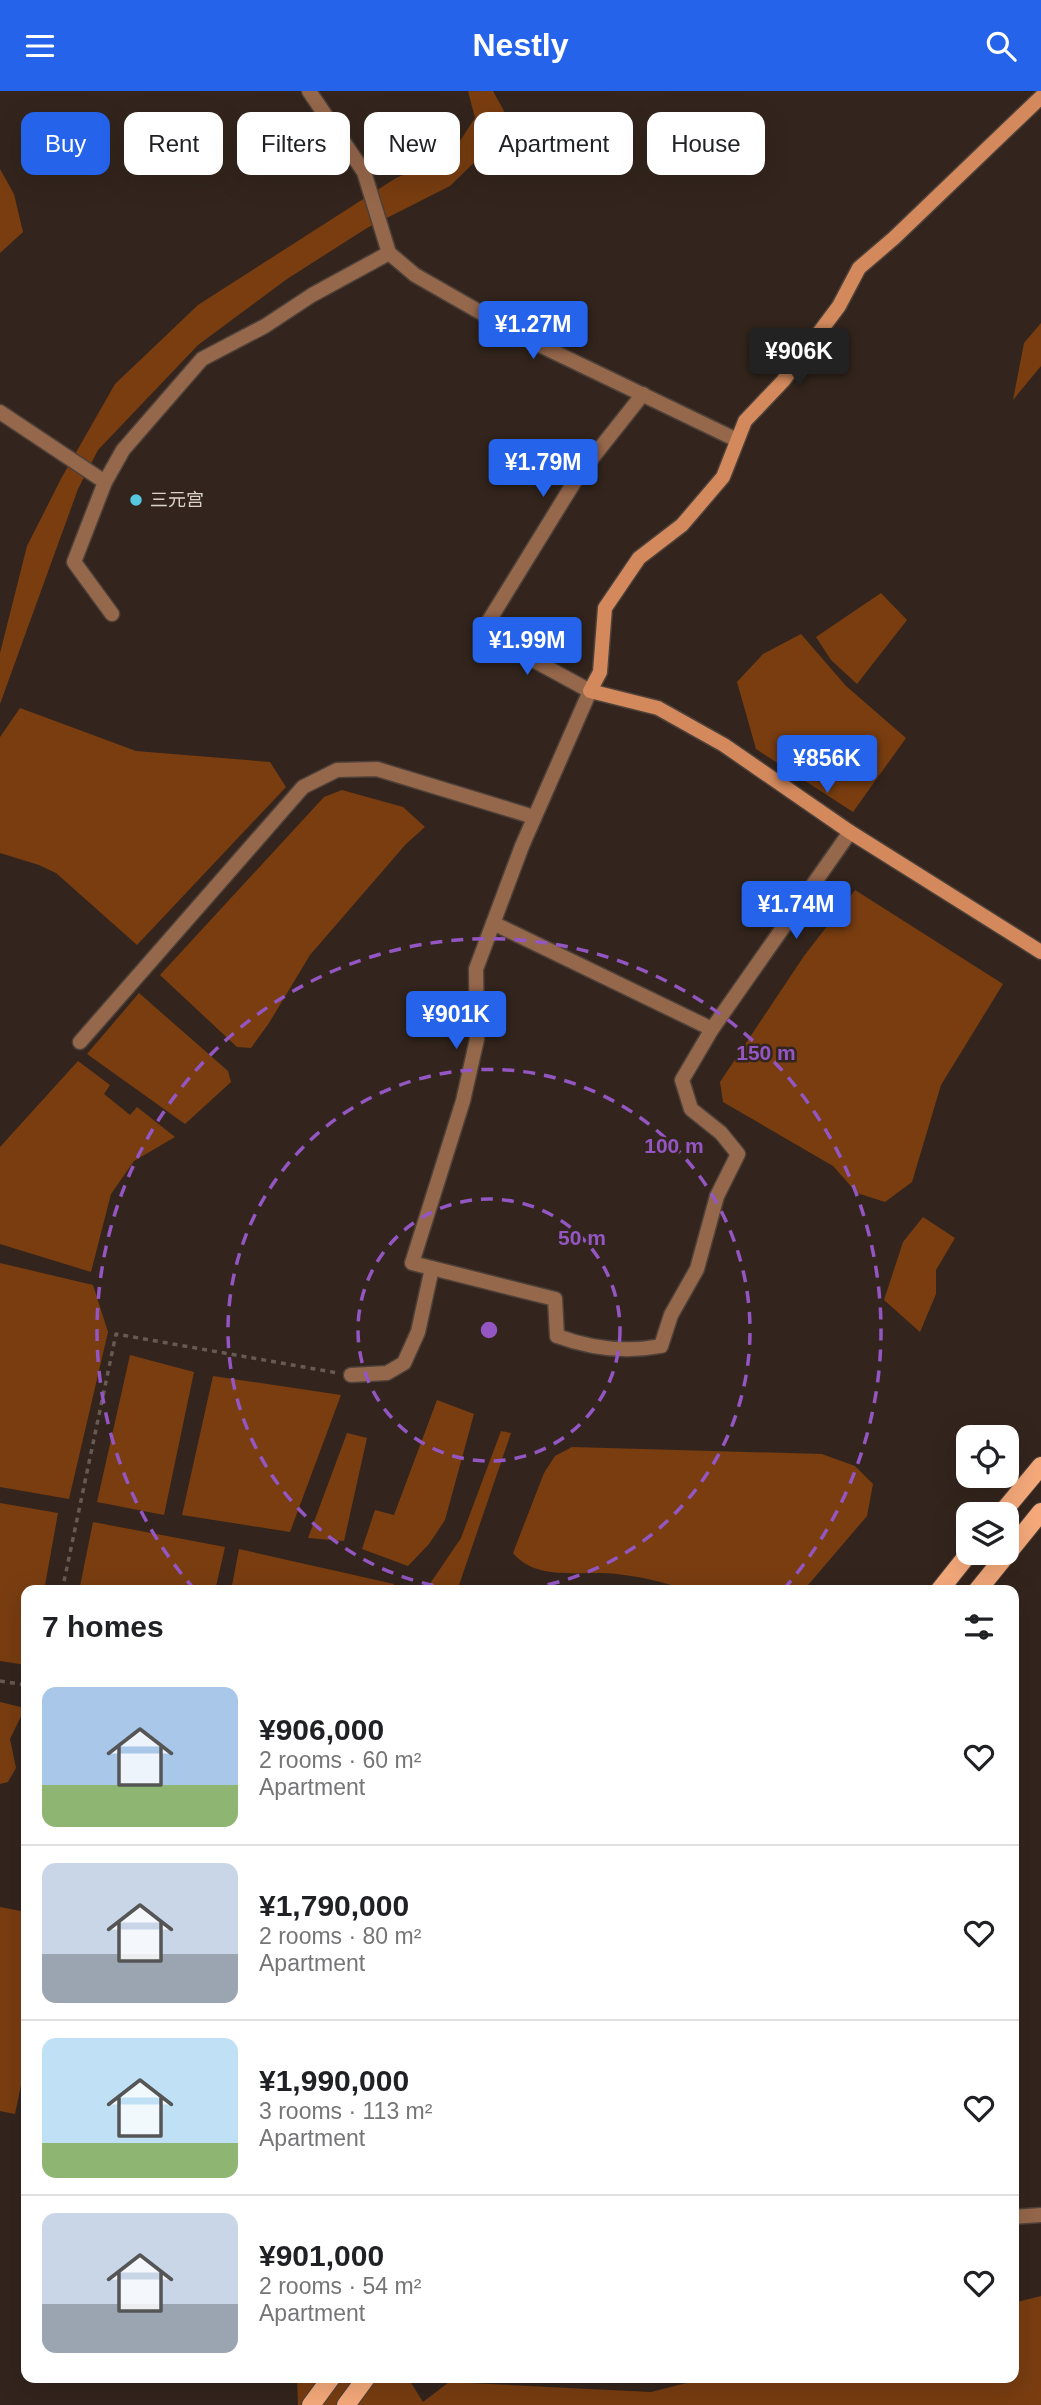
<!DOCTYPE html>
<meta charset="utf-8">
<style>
body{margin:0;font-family:Helvetica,"Noto Sans SC",sans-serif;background:#f2f2f2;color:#202124;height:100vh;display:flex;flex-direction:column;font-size:26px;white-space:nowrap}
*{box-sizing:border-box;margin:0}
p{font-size:23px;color:#757577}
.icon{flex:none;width:38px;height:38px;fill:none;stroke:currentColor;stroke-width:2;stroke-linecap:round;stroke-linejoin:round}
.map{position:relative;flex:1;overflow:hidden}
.side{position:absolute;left:21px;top:1494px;width:998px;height:798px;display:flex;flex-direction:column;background:#fff;border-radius:14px;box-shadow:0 7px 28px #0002}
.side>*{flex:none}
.hud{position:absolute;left:21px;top:21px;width:999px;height:63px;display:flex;gap:14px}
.tools{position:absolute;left:956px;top:1334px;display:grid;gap:14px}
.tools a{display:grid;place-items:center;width:63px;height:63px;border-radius:14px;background:#fff;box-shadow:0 7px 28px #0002;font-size:35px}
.price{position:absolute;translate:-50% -60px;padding:0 16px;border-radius:7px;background:#2563eb;color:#fff;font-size:23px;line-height:46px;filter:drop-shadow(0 2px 4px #0008)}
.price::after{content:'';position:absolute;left:50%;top:42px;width:21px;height:16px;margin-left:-10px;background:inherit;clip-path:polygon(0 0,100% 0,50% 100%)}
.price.on{background:#222;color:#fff}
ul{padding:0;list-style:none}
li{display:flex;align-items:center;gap:21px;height:175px;padding:0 21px}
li+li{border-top:2px solid #e0e0e0}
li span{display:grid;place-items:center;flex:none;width:196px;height:140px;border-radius:14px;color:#555}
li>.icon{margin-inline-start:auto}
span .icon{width:84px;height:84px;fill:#fffc;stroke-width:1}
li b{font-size:30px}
h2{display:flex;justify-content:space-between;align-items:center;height:84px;padding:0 21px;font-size:30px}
.chip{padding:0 24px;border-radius:14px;background:#fff;box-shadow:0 7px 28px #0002;font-size:24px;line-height:63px}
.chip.on{background:#2563eb;color:#fff}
header{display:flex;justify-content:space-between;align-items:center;height:91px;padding:0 21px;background:#2563eb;color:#fff;font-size:32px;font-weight:700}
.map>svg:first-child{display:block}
.water{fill:#793d10}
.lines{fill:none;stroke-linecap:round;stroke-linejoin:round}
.street-casing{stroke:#4e4139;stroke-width:17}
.secondary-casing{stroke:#4e4139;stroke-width:17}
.primary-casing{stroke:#4e4139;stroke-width:20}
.path{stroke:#665a52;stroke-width:3.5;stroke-dasharray:5 5;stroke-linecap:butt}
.street{stroke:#95674b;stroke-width:14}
.secondary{stroke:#d3895c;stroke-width:14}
.primary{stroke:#f6aa7b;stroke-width:18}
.ring{fill:none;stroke:#9356c2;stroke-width:3.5;stroke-dasharray:12 9}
.poi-dot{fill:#56c9e1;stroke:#33251d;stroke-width:2.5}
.labels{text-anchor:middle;stroke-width:5;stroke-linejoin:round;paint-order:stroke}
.poi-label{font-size:18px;fill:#dbd2cc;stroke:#33251d;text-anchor:start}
.centre{fill:#9356c2;stroke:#33251d;stroke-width:3.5}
.ring-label{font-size:21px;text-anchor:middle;font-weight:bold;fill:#9356c2;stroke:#33251d;stroke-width:5;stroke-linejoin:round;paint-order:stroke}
</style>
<header><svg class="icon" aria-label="menu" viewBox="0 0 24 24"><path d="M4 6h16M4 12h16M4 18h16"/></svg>Nestly<svg class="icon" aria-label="search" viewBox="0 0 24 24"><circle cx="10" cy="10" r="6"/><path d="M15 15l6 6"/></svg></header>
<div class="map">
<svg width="1041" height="2314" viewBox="0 0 1041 2314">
<rect width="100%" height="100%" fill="#33251d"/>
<g class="water">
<polygon points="468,0 493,0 504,20 489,57 450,95 367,137 287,188 198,254 98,359 78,398 0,613 0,562 27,455 62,386 115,293 198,214 396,87 452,62 475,27"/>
<polygon points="0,78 14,103 23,141 0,162"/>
<polygon points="1041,232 1041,275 1013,309 1024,252"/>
<polygon points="881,502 907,529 857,593 831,569 816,546"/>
<polygon points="801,543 846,595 906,647 853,721 756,658 737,591 763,563"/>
<polygon points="20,617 136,660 270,671 286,696 137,854 56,782 39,774 0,762 0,646"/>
<polygon points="342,699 403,716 425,736 406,753 310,864 269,932 251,957 237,956 160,884 324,706"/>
<polygon points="855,799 1003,893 941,994 912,1091 885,1111 857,1102 833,1075 723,1011 720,991 804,865"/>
<polygon points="139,902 228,980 231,991 185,1033 87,963"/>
<polygon points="78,970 110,994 104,1003 130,1024 137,1016 175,1046 134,1070 111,1103 91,1181 0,1153 0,1056"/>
<polygon points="923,1126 955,1147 936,1179 936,1203 920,1241 884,1209 903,1151"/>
<polygon points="0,1172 93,1194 108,1241 69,1408 0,1396"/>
<polygon points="130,1264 194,1281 164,1424 97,1411"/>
<polygon points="213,1285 341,1304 290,1441 182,1424"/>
<polygon points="437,1309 474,1323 445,1429 429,1453 408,1475 362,1458 375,1419 394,1424"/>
<polygon points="501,1340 511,1342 457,1500 425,1500 461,1447"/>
<polygon points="347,1342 367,1347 344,1450 308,1447"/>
<path d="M572 1356 822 1363 855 1375 873 1393 867 1425 803 1500H686C664 1490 640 1486 617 1483 584 1479 536 1491 513 1462L544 1382 555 1365Z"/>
<polygon points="0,1412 58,1422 44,1500 26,1500 26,1574 0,1570"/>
<polygon points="93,1431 225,1456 215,1500 79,1500"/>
<polygon points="239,1458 394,1493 389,1500 231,1500"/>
<polygon points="0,1611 25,1617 10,1648 16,1677 8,1691 0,1693"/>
<polygon points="0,1816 26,1821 26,1970 15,2023 0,2020"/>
<polygon points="1041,2205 1041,2314 298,2314 297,2287 408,2287 423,2311 449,2291 651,2301 706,2287 1013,2287 1013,2212"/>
</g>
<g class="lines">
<defs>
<g id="street">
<polyline points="309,0 364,81 389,162 415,184 527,248 737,349"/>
<polyline points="0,321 105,391"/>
<polyline points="112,523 74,471 105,391 123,359 202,268 265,235 312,204 389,162"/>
<path d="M493 832 712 938 682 989 691 1018 721 1042 738 1063 717 1105 697 1178 671 1224 661 1255C625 1262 592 1258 557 1245L555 1208 412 1172 463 1010 477 948 476 878 522 755 590 600 482 541 578 385 643 303"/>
<polyline points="712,938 850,741"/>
<polyline points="80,951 303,696 337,679 377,678 534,726"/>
<polyline points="351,1284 387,1282 404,1272 418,1241 432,1177"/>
<polyline points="1013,2126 1041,2124"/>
</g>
<polyline id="secondary" points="1041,6 894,147 859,177 839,215 783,290 745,330 723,386 682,434 639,467 605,517 600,581 590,600 658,617 724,654 850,741 1041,861"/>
<g id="primary">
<polyline points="1001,1423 1041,1375"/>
<polyline points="939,1500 970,1461"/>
<polyline points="977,1500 1041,1421"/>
<polyline points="311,2314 331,2287"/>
<polyline points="346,2314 366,2287"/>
</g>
</defs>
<use href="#street" class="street-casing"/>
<use href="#secondary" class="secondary-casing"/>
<use href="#primary" class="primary-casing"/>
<g class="path">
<polyline points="62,1500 116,1243 338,1282"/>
<polyline points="0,1590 26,1594"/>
</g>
<use href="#street" class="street"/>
<use href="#secondary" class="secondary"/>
<use href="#primary" class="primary"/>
</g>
<g class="ring">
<circle cx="489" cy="1239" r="131"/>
<path d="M475 1500A261 261 0 1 1 503 1500"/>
<path d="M195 1499A392 392 0 1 1 783 1499"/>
</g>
<circle class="poi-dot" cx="136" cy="409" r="7"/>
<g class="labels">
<g class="poi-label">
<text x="150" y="415">三元宫</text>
</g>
</g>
<circle cx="489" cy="1239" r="10" class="centre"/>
<g class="ring-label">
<text x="766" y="969">150 m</text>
<text x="674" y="1062">100 m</text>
<text x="582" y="1154">50 m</text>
</g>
</svg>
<div class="tools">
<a><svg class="icon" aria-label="locate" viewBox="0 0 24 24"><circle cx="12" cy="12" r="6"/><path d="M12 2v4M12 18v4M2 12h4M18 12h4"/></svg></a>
<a><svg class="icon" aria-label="layers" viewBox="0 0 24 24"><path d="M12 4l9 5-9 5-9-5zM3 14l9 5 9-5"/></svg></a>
</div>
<b class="price" style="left:533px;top:270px">¥1.27M</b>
<b class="price on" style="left:799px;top:297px">¥906K</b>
<b class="price" style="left:543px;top:408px">¥1.79M</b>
<b class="price" style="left:527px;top:586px">¥1.99M</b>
<b class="price" style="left:827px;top:704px">¥856K</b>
<b class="price" style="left:796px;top:850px">¥1.74M</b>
<b class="price" style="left:456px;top:960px">¥901K</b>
<div class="hud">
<a class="chip on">Buy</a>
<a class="chip">Rent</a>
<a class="chip">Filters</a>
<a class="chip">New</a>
<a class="chip">Apartment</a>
<a class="chip">House</a>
</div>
<section class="side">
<h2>7 homes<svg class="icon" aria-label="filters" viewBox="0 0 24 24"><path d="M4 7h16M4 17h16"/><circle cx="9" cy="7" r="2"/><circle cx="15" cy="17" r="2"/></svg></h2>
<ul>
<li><span style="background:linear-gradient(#a9c7e8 70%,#8fb573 0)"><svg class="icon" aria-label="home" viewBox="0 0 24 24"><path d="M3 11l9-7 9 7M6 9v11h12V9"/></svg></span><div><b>¥906,000</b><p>2 rooms · 60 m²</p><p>Apartment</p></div><svg class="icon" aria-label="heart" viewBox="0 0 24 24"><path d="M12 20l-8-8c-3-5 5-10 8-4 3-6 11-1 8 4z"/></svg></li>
<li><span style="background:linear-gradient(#c9d6e8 65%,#9aa5b1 0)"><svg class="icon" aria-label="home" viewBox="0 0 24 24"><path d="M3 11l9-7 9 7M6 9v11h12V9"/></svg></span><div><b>¥1,790,000</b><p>2 rooms · 80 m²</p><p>Apartment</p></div><svg class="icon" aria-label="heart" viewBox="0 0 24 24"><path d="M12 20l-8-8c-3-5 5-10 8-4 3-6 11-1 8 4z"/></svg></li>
<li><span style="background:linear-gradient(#bfe0f5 75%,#8fb573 0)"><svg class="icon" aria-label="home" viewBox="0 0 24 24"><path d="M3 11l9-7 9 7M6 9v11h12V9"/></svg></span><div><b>¥1,990,000</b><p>3 rooms · 113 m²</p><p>Apartment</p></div><svg class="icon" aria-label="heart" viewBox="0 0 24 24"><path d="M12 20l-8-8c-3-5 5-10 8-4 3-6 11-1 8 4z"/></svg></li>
<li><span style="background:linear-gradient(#c9d6e8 65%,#9aa5b1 0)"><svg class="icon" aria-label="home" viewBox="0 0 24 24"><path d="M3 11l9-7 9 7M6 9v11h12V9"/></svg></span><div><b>¥901,000</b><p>2 rooms · 54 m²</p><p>Apartment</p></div><svg class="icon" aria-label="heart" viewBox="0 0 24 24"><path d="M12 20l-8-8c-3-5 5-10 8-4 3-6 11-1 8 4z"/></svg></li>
</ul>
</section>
</div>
